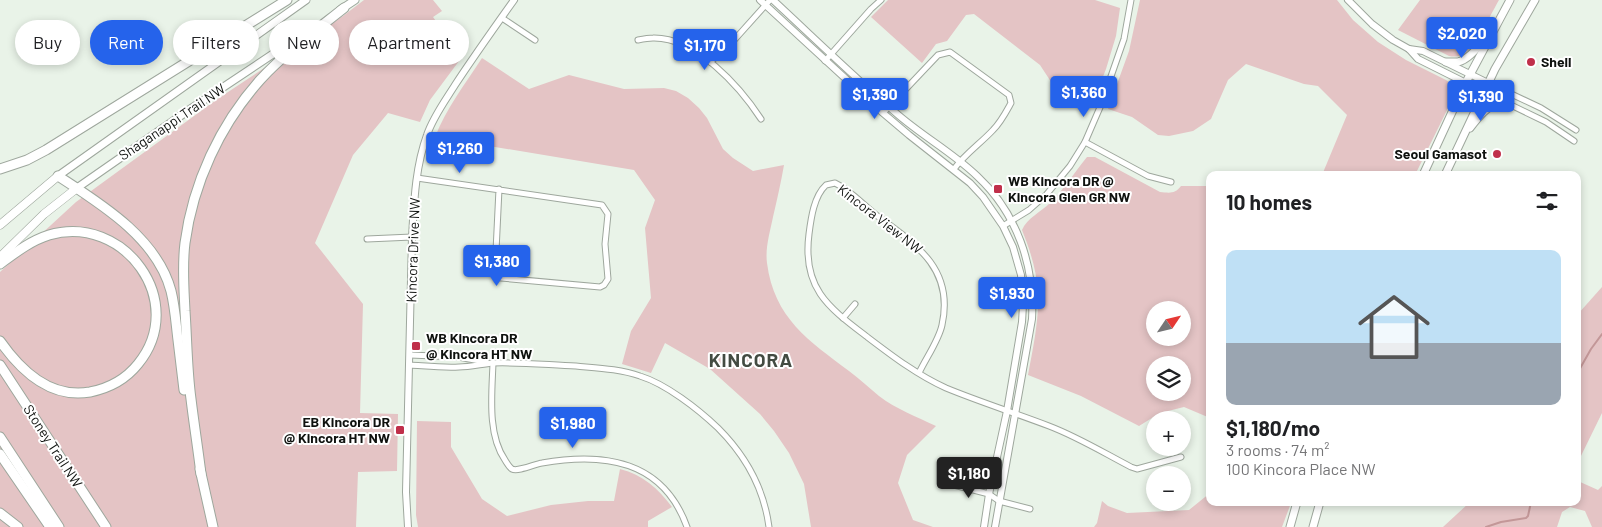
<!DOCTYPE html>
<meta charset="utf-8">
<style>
body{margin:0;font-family:Barlow,sans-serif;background:#f2f2f2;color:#202124;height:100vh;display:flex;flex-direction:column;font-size:19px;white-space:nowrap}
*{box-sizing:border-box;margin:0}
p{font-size:16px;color:#757577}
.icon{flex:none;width:28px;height:28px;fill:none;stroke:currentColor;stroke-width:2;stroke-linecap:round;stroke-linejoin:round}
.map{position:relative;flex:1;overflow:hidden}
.side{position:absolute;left:1206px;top:171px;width:375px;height:335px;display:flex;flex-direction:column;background:#fff;border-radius:10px;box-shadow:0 2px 8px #0003}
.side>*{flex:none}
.guide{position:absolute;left:15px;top:20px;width:475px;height:45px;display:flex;gap:10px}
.needle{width:32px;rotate:55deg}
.controls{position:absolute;left:1146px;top:301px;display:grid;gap:10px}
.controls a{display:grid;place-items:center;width:45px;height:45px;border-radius:50%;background:#fff;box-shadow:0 2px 8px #0003;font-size:25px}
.price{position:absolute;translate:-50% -42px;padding:0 11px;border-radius:5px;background:#2563eb;color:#fff;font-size:16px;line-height:32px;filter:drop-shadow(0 1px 2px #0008)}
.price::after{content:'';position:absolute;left:50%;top:30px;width:15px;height:11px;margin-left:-8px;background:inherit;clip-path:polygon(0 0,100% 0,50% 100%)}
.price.on{background:#222;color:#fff}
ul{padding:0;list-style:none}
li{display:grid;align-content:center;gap:10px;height:265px;padding:0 20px}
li+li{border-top:1px solid #e0e0e0}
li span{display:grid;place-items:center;height:155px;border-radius:10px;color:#555}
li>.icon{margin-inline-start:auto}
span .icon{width:90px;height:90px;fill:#fffc;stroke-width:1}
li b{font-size:21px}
h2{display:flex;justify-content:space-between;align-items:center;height:60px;padding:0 20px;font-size:21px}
.pill{padding:0 18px;border-radius:22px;background:#fff;box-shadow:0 2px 8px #0003;font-size:18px;line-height:45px}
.pill.on{background:#2563eb;color:#fff}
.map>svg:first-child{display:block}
.green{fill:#e4c4c5;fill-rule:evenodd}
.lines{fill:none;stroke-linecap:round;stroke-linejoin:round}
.stream{stroke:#c39798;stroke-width:2}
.minor-casing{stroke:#9ea79d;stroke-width:7}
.tertiary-casing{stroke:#9ea79d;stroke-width:8}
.secondary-casing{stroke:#9ea79d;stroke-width:9}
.primary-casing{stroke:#9ea79d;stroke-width:9}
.motorway-casing{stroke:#9ea79d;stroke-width:11}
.minor{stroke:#fff;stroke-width:5}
.tertiary{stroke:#fff;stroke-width:6}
.secondary{stroke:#fff;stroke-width:7}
.primary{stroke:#fff;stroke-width:8}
.motorway{stroke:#fff;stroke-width:9}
.poi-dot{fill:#c02f4a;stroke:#fff;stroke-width:2}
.labels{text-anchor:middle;stroke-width:4;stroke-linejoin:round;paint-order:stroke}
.poi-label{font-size:14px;font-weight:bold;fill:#0f120f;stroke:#fff;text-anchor:start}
.street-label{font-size:14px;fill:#0f120f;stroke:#fff}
.district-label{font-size:19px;font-weight:bold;letter-spacing:1px;fill:#434b42;stroke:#fff}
</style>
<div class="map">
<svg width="1602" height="527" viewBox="0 0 1602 527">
<rect width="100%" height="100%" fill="#e9f3e8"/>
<g class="green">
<polygon points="364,0 433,0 442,11 433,17 462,57 430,100 420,122 388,113 353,155 315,243 363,304 360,413 398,414 397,471 358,472 356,527 0,527 0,272 76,202 216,100 343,16"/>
<polygon points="888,0 1095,0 1120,8 1116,36 1106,69 1091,107 1059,94 1040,65 974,14 966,15 947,41 936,44 922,63 871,17"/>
<polygon points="1140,0 1337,0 1353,20 1378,42 1406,60 1446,80 1451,84 1455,92 1454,96 1415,175 1322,175 1347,115 1318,86 1304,84 1246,64 1228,80 1211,119 1193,131 1169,136 1158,135 1132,117 1108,109 1129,51"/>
<path d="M1420 0H1499C1491 14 1476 45 1464 54 1459 57 1454 57 1449 56L1398 30Z"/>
<path d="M482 58 529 89 569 75 624 89 664 88 676 91 688 98 699 108 707 118 723 149 733 158 753 171 784 165C781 182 777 200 773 217 770 232 765 248 767 263 774 318 809 341 849 371 860 379 869 388 879 396 896 409 917 417 936 426L907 455 898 483 913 520 933 527H811L804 484 789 453 774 431 760 414 710 369 665 343 651 373 622 364 631 331 651 298 645 228 655 200 634 170 435 137C446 109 465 84 482 58Z"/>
<path d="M1087 157H1095L1160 192C1170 193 1175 194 1181 186H1210V418L1184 407 1160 413 1139 426 1081 396 1028 375C1033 348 1039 321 1038 294 1037 271 1030 250 1022 230 1027 218 1041 212 1050 203 1064 189 1074 173 1087 157ZM1155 310H1182V338H1155ZM1155 365H1182V392H1155Z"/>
<polygon points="1602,287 1602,413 1578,462 1578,314"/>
<path d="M417 421 451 422V447L482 499 507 516 551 505 588 501H614L620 469C643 475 658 488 672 507L648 521V527H418L416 515Z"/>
<polygon points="1578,481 1598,490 1602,486 1602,527 1592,527 1585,511 1570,507 1562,512 1557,527 1443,527 1469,503 1578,502"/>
<polygon points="1210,493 1210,502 1291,503 1282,527 1094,527 1097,523 1102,501 1108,506 1127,513 1189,510"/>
</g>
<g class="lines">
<g class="stream">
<polyline points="1578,372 1591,349 1602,334"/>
<polyline points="1486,527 1501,522 1526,518 1528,516 1531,502"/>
</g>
<defs>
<g id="minor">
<polyline points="502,18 535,40"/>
<path d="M638 40C643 39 648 38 653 38 696 37 740 87 761 119"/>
<polyline points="825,61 871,9 881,0"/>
<polyline points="710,62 727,48 770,0"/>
<polyline points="1488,83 1541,108 1576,130"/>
<polyline points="1484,92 1546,122 1574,141"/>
<path d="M883 113 938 55 950 52 1009 95 1011 103C1006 112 1001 122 993 130 981 143 965 154 954 169"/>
<polyline points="1085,142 1148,176 1171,182"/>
<polyline points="417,178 602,205 608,214 605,244 608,279 604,285 600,287 501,278 495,272 499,189"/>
<polyline points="1003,226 1029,210 1046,195 1070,166 1085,142 1101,105 1124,39 1131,0"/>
<polyline points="367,239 412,237"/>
<polyline points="843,318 855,304"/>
<polyline points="410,355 458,357 486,362"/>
<path d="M493 363C492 393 487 434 505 460 507 463 509 467 512 469 518 472 535 464 542 463 604 452 663 460 687 527"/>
<path d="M410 365C426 366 443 368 459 367 470 367 482 364 493 363 520 362 549 365 576 366 597 368 620 369 640 376 666 384 698 409 718 428 745 455 764 489 769 527"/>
<path d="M919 373C926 358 939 340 942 325 954 271 919 246 880 218 865 207 852 191 835 183L826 185C814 196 811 218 809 234 802 288 828 307 866 336 891 355 917 375 946 388 980 402 1015 413 1049 426 1078 437 1104 453 1131 467L1137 469 1181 457"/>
<polyline points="946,483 989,494 999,501 1030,509"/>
</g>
<g id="tertiary">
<polyline points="760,0 883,113 909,135 970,183 983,197 1003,226 1013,247 1021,275 1023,305 1022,322 1007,411 989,494 984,527"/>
<path d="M773 0C814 38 854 77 896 113 922 136 952 152 977 176 1017 213 1035 266 1032 319L995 527"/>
<polyline points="1348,0 1372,24 1393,40 1409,49 1418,59 1484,92"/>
<polyline points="1409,49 1423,51 1488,83"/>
<path d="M408 527 406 492 412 237C414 204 415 168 427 135 433 117 445 101 455 85 474 56 494 28 514 0"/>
</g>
<g id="secondary">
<polyline points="340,10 355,0"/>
<path d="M1446 62C1449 62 1454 62 1458 62 1470 59 1480 44 1489 35"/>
<path d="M1470 128C1479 116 1487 106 1502 101"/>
<polyline points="1423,175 1465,84 1510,0"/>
<polyline points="1445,175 1495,69 1535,0"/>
<polyline points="58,176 306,0"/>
<polyline points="77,188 189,110 312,28"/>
<polyline points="1290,527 1297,502"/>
<polyline points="1313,527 1320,502"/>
</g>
<g id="primary">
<polyline points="0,225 58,176"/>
<polyline points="0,257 44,214 77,188"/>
</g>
<g id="motorway">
<polyline points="0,169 27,160 46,150 287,0"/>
<path d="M58 176C101 204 157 238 171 291 175 307 176 324 178 340 180 357 182 373 184 390"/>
<path d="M0 264C15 253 30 241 49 235 124 213 189 302 138 364 126 379 110 388 90 392 50 399 21 371 0 341"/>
<polyline points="0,365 106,527"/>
<polyline points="0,437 59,527"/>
<polyline points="0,454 50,527"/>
<polyline points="200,469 213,527"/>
<path d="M201 474C198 449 194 424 191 399 187 370 187 340 185 311 184 289 182 266 185 243 193 183 220 125 260 80 285 53 315 31 344 8"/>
<polyline points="0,513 18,527"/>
</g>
</defs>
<use href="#minor" class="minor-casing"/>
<use href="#tertiary" class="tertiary-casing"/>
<use href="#secondary" class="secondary-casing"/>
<use href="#primary" class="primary-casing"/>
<use href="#motorway" class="motorway-casing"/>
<use href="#minor" class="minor"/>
<use href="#tertiary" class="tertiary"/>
<use href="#secondary" class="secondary"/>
<use href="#primary" class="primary"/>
<use href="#motorway" class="motorway"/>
</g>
<g class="poi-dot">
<circle cx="1531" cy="62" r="5"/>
<circle cx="1497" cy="154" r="5"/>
<rect x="993" y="184" width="10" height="10" rx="2.5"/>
<rect x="411" y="341" width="10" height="10" rx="2.5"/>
<rect x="395" y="425" width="10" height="10" rx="2.5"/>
</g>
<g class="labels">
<g class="poi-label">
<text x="1541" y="67">Shell</text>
<text x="1487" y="159" text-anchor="end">Seoul Gamasot</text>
<text x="1008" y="186">WB Kincora DR @<tspan x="1008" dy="16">Kincora Glen GR NW</tspan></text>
<text x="426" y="343">WB Kincora DR<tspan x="426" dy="16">@ Kincora HT NW</tspan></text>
<text x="390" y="427" text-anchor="end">EB Kincora DR<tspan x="390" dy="16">@ Kincora HT NW</tspan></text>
</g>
<g class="street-label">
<text transform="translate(172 122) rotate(-34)" y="5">Shaganappi Trail NW</text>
<text transform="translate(880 219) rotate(38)" y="5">Kincora View NW</text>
<text transform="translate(413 250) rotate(-88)" y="5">Kincora Drive NW</text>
<text transform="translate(53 446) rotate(57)" y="5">Stoney Trail NW</text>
</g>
<g class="district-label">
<text x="751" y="367">KINCORA</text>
</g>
</g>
</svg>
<div class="controls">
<a><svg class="needle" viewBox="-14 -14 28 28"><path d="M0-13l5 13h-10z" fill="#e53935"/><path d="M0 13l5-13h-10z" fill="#757577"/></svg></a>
<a><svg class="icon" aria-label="layers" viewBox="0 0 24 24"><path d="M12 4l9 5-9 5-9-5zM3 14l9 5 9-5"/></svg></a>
<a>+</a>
<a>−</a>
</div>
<b class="price" style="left:1462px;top:59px">$2,020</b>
<b class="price" style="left:705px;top:71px">$1,170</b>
<b class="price" style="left:1084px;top:118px">$1,360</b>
<b class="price" style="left:875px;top:120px">$1,390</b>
<b class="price" style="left:1481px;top:122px">$1,390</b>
<b class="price" style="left:460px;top:174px">$1,260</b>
<b class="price" style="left:497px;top:287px">$1,380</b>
<b class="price" style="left:1012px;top:319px">$1,930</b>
<b class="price" style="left:573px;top:449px">$1,980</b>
<b class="price on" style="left:969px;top:499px">$1,180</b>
<div class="guide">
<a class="pill">Buy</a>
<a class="pill on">Rent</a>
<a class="pill">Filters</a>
<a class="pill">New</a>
<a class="pill">Apartment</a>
</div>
<section class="side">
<h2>10 homes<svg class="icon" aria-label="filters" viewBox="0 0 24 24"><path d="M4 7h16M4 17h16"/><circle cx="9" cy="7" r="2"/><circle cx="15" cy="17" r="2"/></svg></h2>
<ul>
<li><span style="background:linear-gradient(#bfe0f5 60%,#9aa5b1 0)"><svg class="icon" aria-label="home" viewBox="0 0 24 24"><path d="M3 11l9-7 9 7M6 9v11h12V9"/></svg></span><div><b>$1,180/mo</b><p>3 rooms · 74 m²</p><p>100 Kincora Place NW</p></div></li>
</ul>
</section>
</div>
